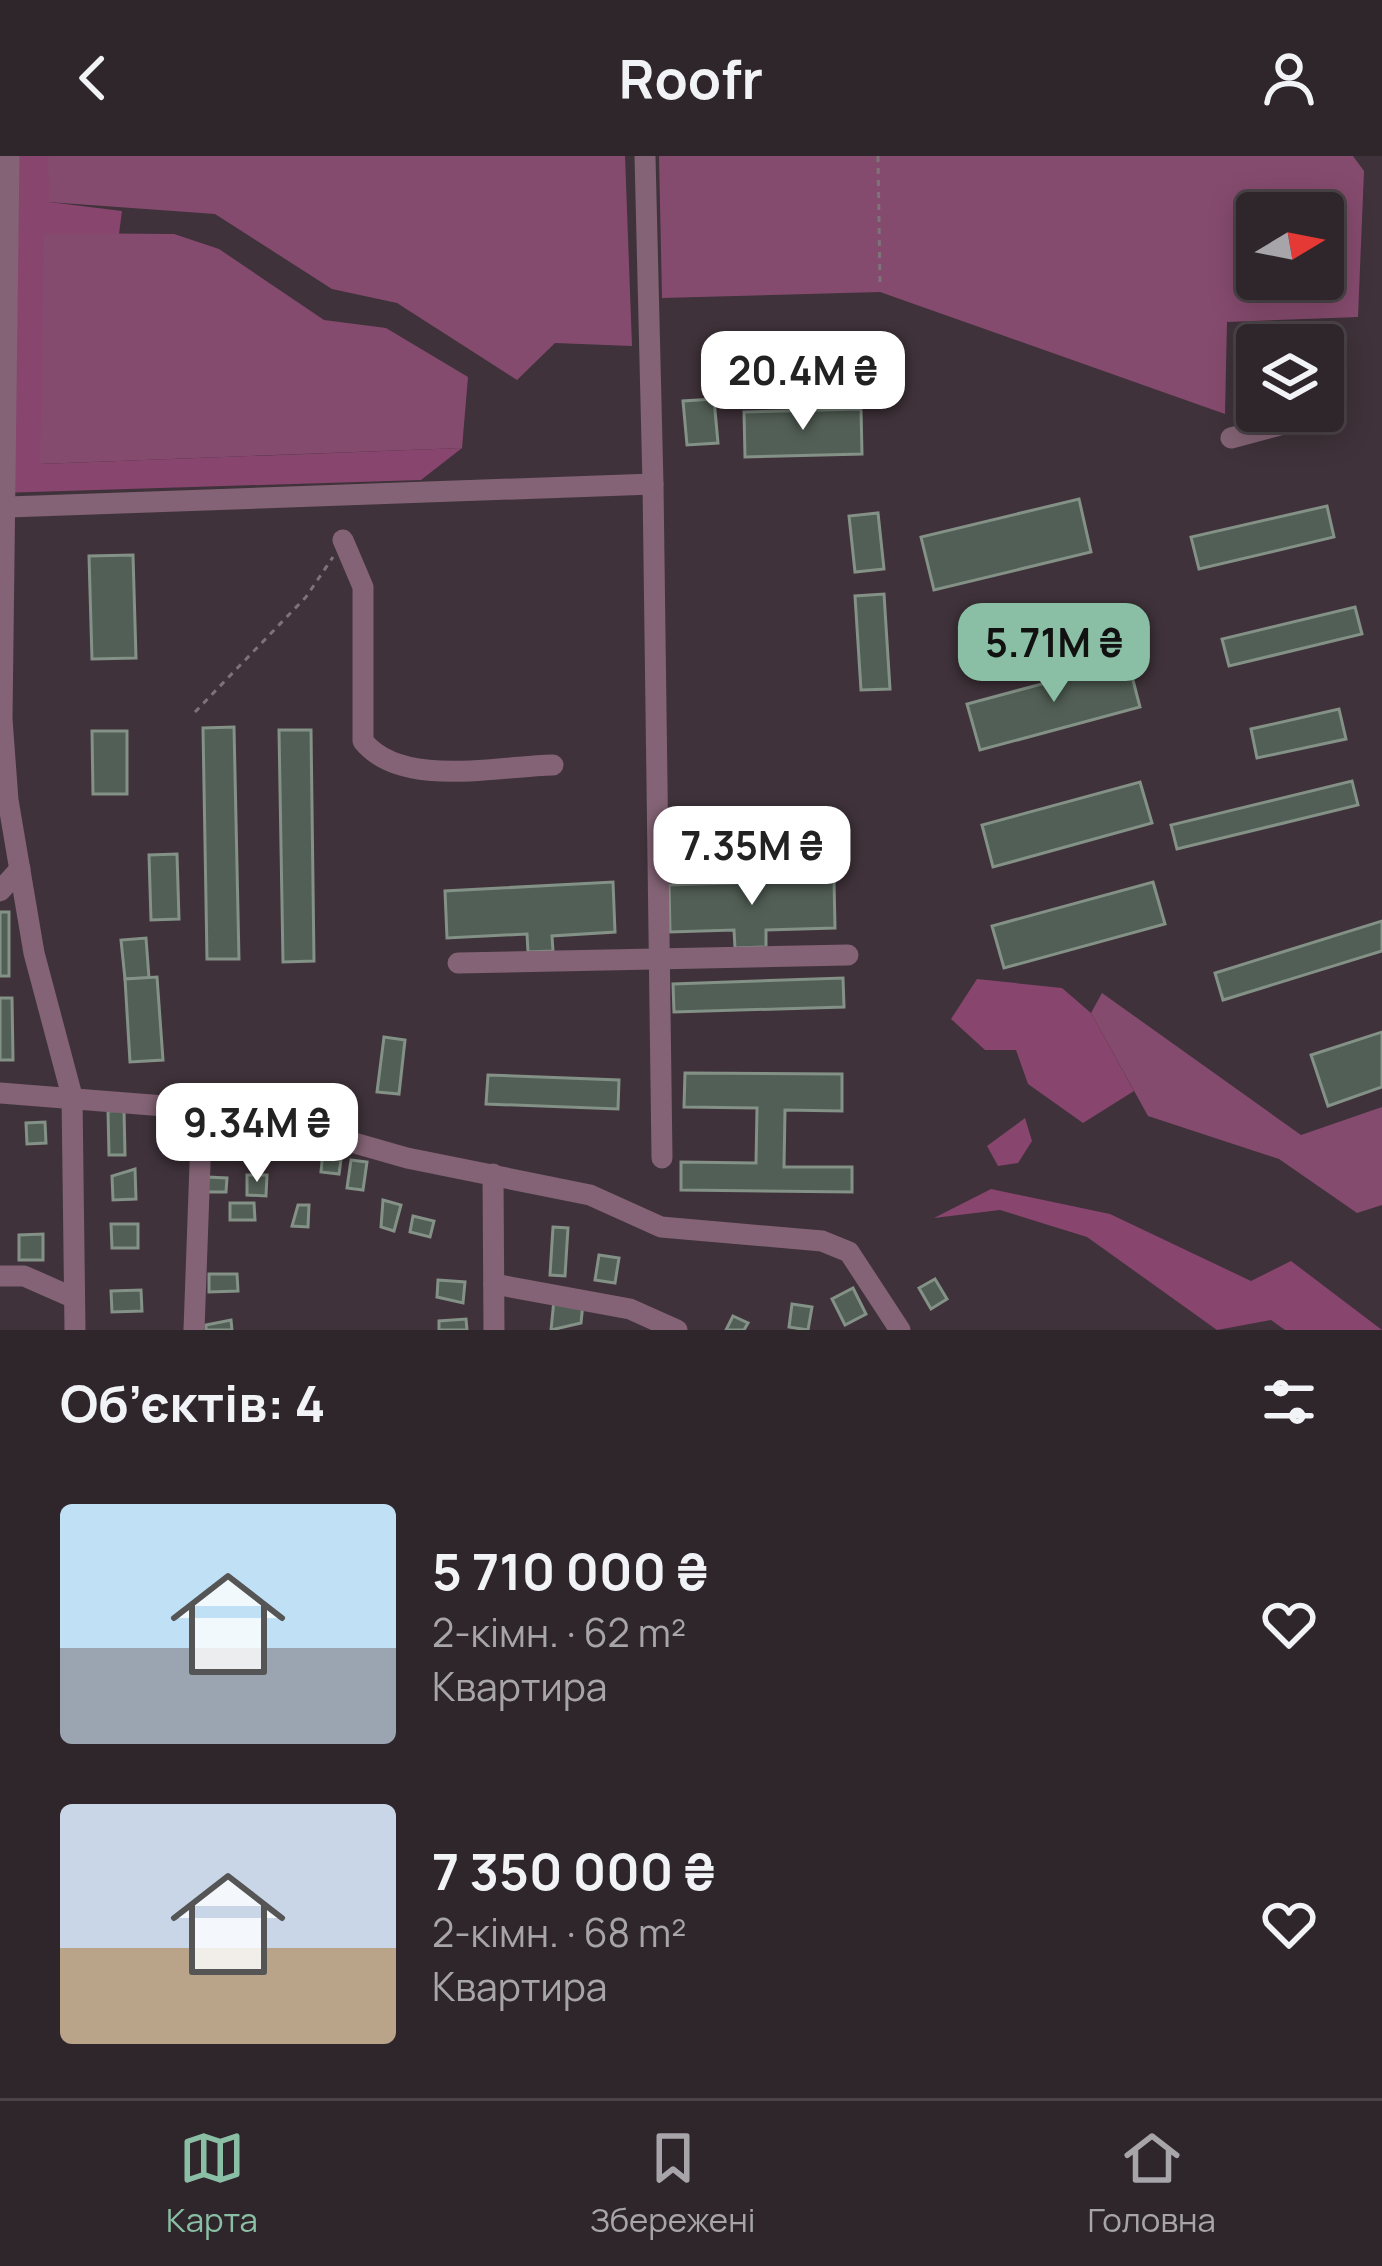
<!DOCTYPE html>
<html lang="uk">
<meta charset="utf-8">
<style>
body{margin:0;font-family:Manrope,sans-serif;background:#372e34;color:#f1f3f6;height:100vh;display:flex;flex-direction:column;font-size:45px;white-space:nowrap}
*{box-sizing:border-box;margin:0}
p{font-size:39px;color:#a7a5a9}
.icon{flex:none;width:66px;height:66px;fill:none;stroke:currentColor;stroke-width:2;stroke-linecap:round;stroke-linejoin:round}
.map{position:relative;height:1174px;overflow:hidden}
.sheet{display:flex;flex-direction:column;background:#2f262c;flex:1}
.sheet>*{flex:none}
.needle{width:78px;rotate:80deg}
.tools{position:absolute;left:1236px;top:36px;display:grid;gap:24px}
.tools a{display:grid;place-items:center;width:108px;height:108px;border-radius:12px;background:#2f262c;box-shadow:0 6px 30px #0003,0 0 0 3px #4a4348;font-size:60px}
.price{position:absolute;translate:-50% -102px;padding:0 27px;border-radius:24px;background:#fff;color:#222;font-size:39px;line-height:78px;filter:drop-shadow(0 3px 6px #0008)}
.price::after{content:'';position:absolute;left:50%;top:72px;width:36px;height:27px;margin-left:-18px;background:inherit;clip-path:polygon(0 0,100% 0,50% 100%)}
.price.selected{background:#8abfa5;color:#111}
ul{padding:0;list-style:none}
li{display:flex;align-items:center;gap:36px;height:300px;padding:0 60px}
li span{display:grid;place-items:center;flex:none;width:336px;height:240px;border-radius:12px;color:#555}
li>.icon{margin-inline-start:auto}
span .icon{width:144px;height:144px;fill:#fffc;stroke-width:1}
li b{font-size:51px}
h2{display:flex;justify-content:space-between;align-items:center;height:144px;padding:0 60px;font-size:51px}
header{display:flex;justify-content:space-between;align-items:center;height:156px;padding:0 60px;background:#2f262c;font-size:54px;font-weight:700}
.dock{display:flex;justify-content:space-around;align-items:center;height:168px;border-top:3px solid #4a4348;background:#2f262c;font-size:33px;color:#a7a5a9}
.dock a{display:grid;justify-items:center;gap:6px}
.dock .selected{color:#8abfa5}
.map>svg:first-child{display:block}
.green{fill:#854b6e;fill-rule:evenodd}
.forest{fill:#88456e}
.building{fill:#525f56;stroke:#839186;stroke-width:3}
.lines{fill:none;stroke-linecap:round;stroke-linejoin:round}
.path{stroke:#7e7379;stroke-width:3;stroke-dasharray:6 6;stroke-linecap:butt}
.minor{stroke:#836375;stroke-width:21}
</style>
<header><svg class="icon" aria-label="back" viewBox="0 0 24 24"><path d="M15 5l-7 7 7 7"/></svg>Roofr<svg class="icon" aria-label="person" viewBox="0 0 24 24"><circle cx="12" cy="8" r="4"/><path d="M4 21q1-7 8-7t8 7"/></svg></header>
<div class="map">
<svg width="1382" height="1174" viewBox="0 0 1382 1174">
<rect width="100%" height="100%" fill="#3f323a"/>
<g class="green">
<polygon points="48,0 625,0 632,190 555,187 517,224 397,147 332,133 215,58 48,46"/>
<path d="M659 0H1353L1364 15 1358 161 1227 166 1225 258 880 136 662 142ZM1323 57V123H1257V57Z"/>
<polygon points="43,77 174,78 219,93 324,164 386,172 468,221 462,292 39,308"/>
<polygon points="1102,837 1301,979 1382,951 1382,1049 1357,1057 1279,1003 1148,960 1091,857"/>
</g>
<g class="forest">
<polygon points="0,0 48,0 49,46 122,55 119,78 44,78 40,308 462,292 421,324 0,337"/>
<polygon points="977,823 1062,832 1091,857 1134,935 1083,967 1028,928 1016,894 985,894 951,863"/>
<polygon points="1025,962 1032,985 1018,1007 998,1010 987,990"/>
<polygon points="991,1033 1110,1058 1251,1125 1291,1105 1382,1174 1285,1174 1271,1164 1217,1174 1087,1081 1000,1054 934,1062"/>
</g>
<g class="building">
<polygon points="714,243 718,287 687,289 683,245"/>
<polygon points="861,253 862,298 745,301 744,256"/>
<polygon points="1079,343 1091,396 934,434 921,381"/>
<polygon points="1327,350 1334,381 1199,413 1191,381"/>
<polygon points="878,357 884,413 855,416 849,360"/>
<polygon points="133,399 136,502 92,503 89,400"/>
<polygon points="884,438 890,533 861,534 855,440"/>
<polygon points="1355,451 1362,478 1229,510 1222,483"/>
<polygon points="1128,505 1140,551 980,594 967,548"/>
<polygon points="1339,553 1346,583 1257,602 1251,573"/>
<polygon points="234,571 239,803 207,803 203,572"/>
<polygon points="279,574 311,574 314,805 283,806"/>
<polygon points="92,575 127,575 127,638 93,638"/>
<polygon points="1352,625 1358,649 1177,693 1171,669"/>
<polygon points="1140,626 1152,667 993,711 982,669"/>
<polygon points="177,698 179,763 151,764 149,699"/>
<polygon points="834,724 835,772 766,774 766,791 735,792 734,774 670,776 669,729"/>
<polygon points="613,726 615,776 552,780 553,795 528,796 527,778 447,782 445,735"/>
<polygon points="1153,726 1165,768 1004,812 992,770"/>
<rect x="0" y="756" width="9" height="64"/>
<polygon points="1382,765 1382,795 1223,844 1215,817"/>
<polygon points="146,782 149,822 125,823 121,784"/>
<polygon points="157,821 163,904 130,906 125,823"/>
<polygon points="843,822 844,851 674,856 673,828"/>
<polygon points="0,842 12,842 13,904 0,904"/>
<polygon points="1382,876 1382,931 1328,950 1311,899"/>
<polygon points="384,881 405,884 399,938 377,936"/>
<polygon points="685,917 842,918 842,955 785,954 784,1011 852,1011 852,1036 681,1034 681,1006 756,1007 757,952 684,951"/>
<polygon points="488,919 619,924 618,953 486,948"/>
<polygon points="124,954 125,999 109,999 108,955"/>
<polygon points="45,966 46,987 27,988 26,967"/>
<polygon points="323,995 342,997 339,1018 321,1016"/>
<polygon points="351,1004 367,1006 363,1034 347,1032"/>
<polygon points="135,1013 136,1043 113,1044 112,1020"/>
<polygon points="247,1019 267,1019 266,1040 247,1039"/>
<polygon points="207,1021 227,1022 226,1036 207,1036"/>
<polygon points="383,1044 401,1049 394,1075 381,1071"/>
<polygon points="230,1047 254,1047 255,1064 230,1064"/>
<polygon points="298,1049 309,1049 308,1071 292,1070"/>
<polygon points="413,1060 434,1065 430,1081 410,1076"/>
<polygon points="111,1068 138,1068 138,1092 112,1092"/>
<polygon points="553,1071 568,1072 565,1120 550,1119"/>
<polygon points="43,1078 43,1104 19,1104 19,1079"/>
<polygon points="599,1099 619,1102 615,1127 595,1124"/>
<polygon points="209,1118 237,1118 238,1135 209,1136"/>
<polygon points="935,1123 947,1143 931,1153 919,1132"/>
<polygon points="438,1124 465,1126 463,1147 437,1141"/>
<polygon points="853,1132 866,1158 845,1169 832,1143"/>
<polygon points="141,1134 142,1155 112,1156 111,1135"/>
<polygon points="554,1144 583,1147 581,1167 551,1174"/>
<polygon points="792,1148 812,1151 808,1174 789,1171"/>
<polygon points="733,1160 748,1167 744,1174 726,1174"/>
<polygon points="466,1163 467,1174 439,1174 439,1165"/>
<polygon points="231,1164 232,1174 206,1174 206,1169"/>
</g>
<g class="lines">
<g class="path">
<polyline points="878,0 880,129"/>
<polyline points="195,556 306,441 333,401"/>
</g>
<g class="minor">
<polyline points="9,0 2,563 8,644 34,797 72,940 75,1174"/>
<polyline points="1231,282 1317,259"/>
<polyline points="653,328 662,1002"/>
<polyline points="8,351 653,328 645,0"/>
<path d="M343 384 363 431V585C401 633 498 610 553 609"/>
<polyline points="0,735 20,713"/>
<polyline points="458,807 848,799"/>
<polyline points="0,937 202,953 281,966 407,1002 590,1039 661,1071 822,1085 849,1096 900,1174"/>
<polyline points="493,1018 494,1174"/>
<polyline points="0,1120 24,1120 74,1142"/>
<polyline points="494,1128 630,1153 677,1174"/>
<polyline points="194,1174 202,953"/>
</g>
</g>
</svg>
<div class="tools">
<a><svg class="needle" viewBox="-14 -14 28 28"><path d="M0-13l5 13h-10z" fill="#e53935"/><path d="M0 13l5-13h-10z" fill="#a7a5a9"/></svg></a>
<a><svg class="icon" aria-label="layers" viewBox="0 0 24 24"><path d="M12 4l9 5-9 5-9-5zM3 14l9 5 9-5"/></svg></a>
</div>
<b class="price" style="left:803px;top:277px">20.4M ₴</b>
<b class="price selected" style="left:1054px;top:549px">5.71M ₴</b>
<b class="price" style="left:752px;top:752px">7.35M ₴</b>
<b class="price" style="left:257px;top:1029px">9.34M ₴</b>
</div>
<section class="sheet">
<h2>Об’єктів: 4<svg class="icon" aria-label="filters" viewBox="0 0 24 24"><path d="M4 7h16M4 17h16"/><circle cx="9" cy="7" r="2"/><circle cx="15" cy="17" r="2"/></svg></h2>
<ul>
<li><span style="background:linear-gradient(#bfe0f5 60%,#9aa5b1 0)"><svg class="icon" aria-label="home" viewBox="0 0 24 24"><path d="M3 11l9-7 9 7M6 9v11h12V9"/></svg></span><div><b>5 710 000 ₴</b><p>2-кімн. · 62 m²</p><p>Квартира</p></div><svg class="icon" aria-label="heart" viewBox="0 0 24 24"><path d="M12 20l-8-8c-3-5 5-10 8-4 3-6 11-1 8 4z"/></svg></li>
<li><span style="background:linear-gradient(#c9d6e8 60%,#b9a48a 0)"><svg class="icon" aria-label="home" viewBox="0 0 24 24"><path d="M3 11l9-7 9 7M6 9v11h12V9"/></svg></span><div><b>7 350 000 ₴</b><p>2-кімн. · 68 m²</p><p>Квартира</p></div><svg class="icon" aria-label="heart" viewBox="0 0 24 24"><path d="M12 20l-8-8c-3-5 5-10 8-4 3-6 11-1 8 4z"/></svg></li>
</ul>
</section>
<nav class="dock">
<a class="selected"><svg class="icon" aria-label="map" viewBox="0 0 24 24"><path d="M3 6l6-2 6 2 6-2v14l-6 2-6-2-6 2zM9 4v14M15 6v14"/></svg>Карта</a>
<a><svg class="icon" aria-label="saved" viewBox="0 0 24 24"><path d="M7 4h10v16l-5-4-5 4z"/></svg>Збережені</a>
<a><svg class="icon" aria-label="home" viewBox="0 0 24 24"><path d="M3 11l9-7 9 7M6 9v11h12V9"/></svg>Головна</a>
</nav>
